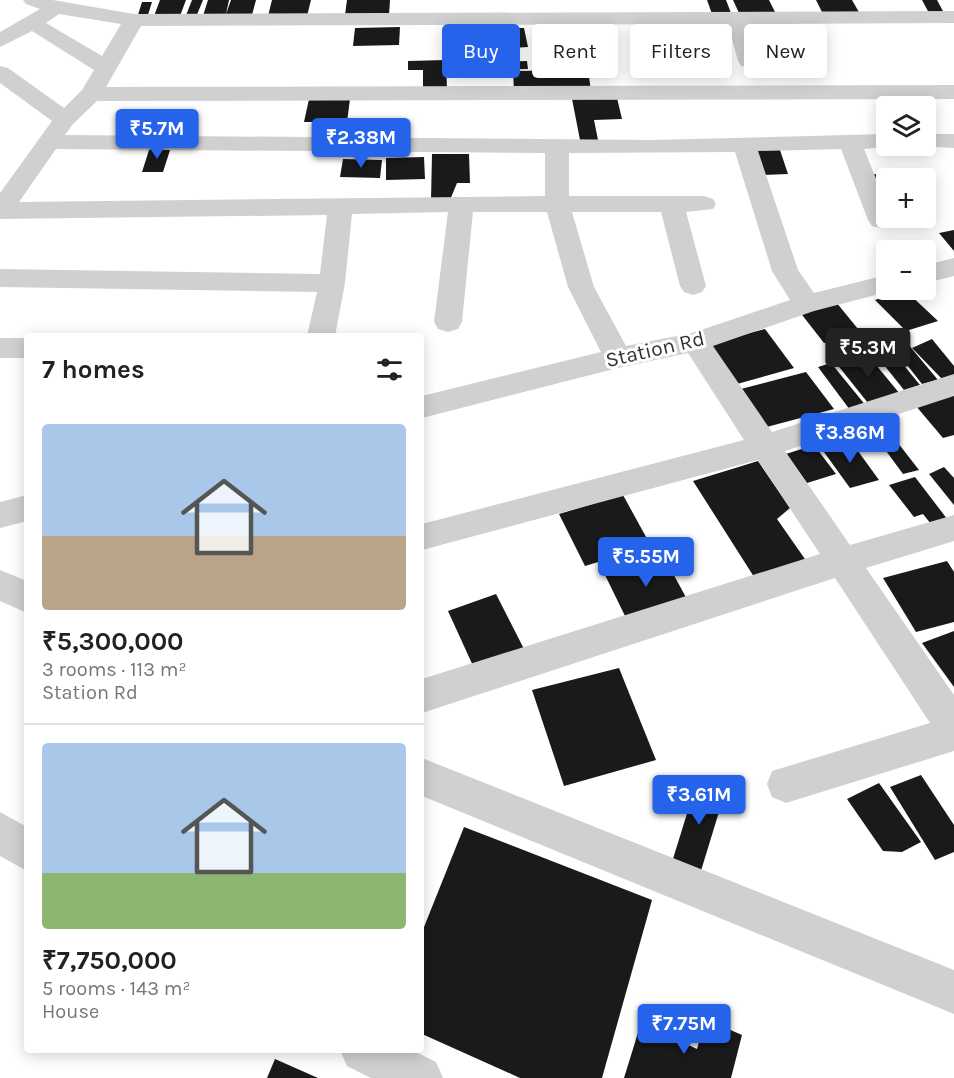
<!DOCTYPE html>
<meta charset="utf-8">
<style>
body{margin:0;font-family:Karla,sans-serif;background:#f2f2f2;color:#222;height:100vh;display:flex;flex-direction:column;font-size:22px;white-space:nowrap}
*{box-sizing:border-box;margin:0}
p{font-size:20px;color:#767676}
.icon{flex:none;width:33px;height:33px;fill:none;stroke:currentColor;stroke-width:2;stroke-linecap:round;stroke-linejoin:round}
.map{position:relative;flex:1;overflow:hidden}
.drawer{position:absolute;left:24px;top:333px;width:400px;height:720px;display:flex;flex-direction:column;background:#fff;border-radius:6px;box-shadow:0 3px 15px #0003}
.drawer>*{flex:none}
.top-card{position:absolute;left:442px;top:24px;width:422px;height:54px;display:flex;gap:12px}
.tools{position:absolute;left:876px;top:96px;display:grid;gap:12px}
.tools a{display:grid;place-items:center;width:60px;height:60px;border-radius:6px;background:#fff;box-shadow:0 3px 15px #0003;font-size:30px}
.price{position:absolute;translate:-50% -51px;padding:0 14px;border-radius:6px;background:#2563eb;color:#fff;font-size:20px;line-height:39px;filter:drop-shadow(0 2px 3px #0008)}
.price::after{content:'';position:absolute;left:50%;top:36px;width:18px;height:14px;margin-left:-9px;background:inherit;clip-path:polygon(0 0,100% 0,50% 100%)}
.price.active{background:#222;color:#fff}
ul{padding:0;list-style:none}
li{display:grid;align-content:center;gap:12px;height:318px;padding:0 18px}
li+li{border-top:2px solid #e0e0e0}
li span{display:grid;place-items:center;height:186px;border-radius:6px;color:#555}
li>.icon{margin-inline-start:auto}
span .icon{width:108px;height:108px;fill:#fffc;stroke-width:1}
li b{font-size:26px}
h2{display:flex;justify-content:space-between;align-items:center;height:72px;padding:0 18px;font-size:26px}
.pill{padding:0 21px;border-radius:6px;background:#fff;box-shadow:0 3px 15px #0003;font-size:21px;line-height:54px}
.pill.active{background:#2563eb;color:#fff}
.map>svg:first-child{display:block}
.building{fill:#1a1a1a}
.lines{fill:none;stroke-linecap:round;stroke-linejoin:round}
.minor{fill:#d0d0d0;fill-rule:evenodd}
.labels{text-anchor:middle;stroke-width:6;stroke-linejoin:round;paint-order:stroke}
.street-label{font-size:21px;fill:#333;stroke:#fff}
</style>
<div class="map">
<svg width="954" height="1078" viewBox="0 0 954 1078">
<rect width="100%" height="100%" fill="#fff"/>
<g class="building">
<polygon points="160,0 186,0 180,16 154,16"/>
<polygon points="192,0 203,0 196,17 185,18"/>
<polygon points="208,0 229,0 226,14 231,0 256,0 252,15 202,19"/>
<polygon points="272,0 311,0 307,16 268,16"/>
<polygon points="347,0 390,0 389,15 345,15"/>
<polygon points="707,0 726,0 731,13 712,14"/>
<polygon points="733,0 769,0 775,12 739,13"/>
<polygon points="816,0 852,0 860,14 824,16"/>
<polygon points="922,0 937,0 944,13 929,13"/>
<polygon points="142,2 152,2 147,18 137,18"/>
<polygon points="400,27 399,45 353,46 355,28"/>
<polygon points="444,27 459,27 458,40 465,40 466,29 481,29 480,50 467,50 464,46 459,45 460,48 442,48"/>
<polygon points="508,28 524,28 528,47 511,48"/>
<polygon points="541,34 565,34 568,58 543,58"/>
<polygon points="446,60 447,89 423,90 423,70 408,70 408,61"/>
<polygon points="527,61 528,69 488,70 487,62"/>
<polygon points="588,70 591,91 514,91 513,71"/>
<polygon points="617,98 622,119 594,120 598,140 580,140 572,99"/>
<polygon points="309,99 350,99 347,122 304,122"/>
<polygon points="150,147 171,147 163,172 142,172"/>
<polygon points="756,150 780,150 788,174 763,175"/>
<polygon points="432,154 469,154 470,183 457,183 450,200 431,200"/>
<polygon points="424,157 425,179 386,180 386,158"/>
<polygon points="343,159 382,160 380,178 340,177"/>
<polygon points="869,174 921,175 923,178 886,178 886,197 877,197"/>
<polygon points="954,230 954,251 939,233"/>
<polygon points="905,290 938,321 906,331 875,300"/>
<polygon points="836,302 867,340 835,348 830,342 824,343 799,311"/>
<polygon points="765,329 794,368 737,384 708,344"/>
<polygon points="932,339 954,366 954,375 942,379 912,348"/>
<polygon points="908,344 938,380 922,384 893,347"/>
<polygon points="892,351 920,385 904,390 876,355"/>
<polygon points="867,354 900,394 868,403 836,363"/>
<polygon points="831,363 867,407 850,410 818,367"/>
<polygon points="806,372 834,409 763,428 737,390"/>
<polygon points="954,395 954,435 943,438 910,399"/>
<polygon points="884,425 919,470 903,474 870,429"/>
<polygon points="850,440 879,480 850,488 821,448"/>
<polygon points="814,445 836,474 807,483 786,454"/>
<polygon points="758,461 790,508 777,519 807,562 756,580 693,481"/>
<polygon points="944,467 954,478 954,505 929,474"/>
<polygon points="915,477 951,524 935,529 923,514 914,517 889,485"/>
<polygon points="623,495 651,546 585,566 559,514"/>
<polygon points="664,557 688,601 627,620 605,575"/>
<polygon points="947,561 954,572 954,622 916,632 883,578"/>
<polygon points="496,594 524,649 474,668 448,611"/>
<polygon points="954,631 954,687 922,643"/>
<polygon points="619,668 656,760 564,786 532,690"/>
<polygon points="921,775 954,825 954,852 935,860 890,787"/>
<polygon points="698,778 726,789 700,874 672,862"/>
<polygon points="879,783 921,842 902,852 883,851 847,799"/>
<polygon points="464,827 652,900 602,1078 520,1078 422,1034 422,932"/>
<polygon points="705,1019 742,1035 731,1078 624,1078 641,1023 697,1049"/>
<polygon points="275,1059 318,1078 267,1078"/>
</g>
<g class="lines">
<g class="minor">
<path d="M23 0H53L134 14 954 11V23L749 24 760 61 757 66 749 67 741 66 738 61 728 24 141 26 106 87 954 85V99L97 101 73 124 65 135 652 140 886 134V146H894L864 149 886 203V218H893L894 220 890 226 881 228 872 226 868 220 841 149 758 151 798 270 814 293 886 275V290H895L814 311 713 346 772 432 954 374V396L785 451 850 545 954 515V541L866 568 954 695V751L786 803 772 797 767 784 772 771 930 723 835 578 422 713V679L820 554 758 460 422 550V524L744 440 688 353 618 368 422 418V396L601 352 568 287 547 212H473L462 322 458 329 448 332 438 329 434 322 448 212 352 214 345 283 335 336H307L317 292 0 287V269L320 274 327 215 0 219V193L52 121 0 83V66L8 68 64 108 82 90 94 70 32 31 0 47V32L40 9 26 4ZM59 14 121 24 102 56 46 23ZM56 149 545 153V196L19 202ZM735 152 772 271 790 300 692 333 626 346 594 287 572 212H661L680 286 684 292 693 295 702 292 706 286 686 212 713 209 716 204 713 199 704 196H569V153Z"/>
<polygon points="926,134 954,134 954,148 918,146 926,146"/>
<polygon points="954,258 954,276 926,283 926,265"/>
<rect x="0" y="338" width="27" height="20"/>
<polygon points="27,495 27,521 0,528 0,502"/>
<polygon points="0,570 27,581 27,613 0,601"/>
<polygon points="422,758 954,970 954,1014 422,796"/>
<polygon points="0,812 27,827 27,871 0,856"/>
<polygon points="340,1050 412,1050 436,1062 443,1078 371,1078 347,1066"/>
</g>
</g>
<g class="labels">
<g class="street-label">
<text transform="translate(655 349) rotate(-13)" y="7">Station Rd</text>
</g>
</g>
</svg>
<div class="tools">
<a><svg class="icon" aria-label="layers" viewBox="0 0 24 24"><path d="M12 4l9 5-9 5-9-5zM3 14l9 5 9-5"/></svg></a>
<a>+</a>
<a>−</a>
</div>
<b class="price" style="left:157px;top:160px">₹5.7M</b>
<b class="price" style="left:361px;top:169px">₹2.38M</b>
<b class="price active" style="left:868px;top:379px">₹5.3M</b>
<b class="price" style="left:850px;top:464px">₹3.86M</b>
<b class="price" style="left:646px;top:588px">₹5.55M</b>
<b class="price" style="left:699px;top:826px">₹3.61M</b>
<b class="price" style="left:684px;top:1055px">₹7.75M</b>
<div class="top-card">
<a class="pill active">Buy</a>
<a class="pill">Rent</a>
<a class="pill">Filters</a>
<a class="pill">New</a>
</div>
<section class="drawer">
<h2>7 homes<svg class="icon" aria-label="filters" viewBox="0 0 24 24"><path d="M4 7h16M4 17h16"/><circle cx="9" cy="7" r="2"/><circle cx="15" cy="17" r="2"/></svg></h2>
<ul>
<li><span style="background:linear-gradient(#a9c7e8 60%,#b9a48a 0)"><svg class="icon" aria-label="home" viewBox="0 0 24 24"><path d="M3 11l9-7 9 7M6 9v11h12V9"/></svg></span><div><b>₹5,300,000</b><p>3 rooms · 113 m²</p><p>Station Rd</p></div></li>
<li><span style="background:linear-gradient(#a9c7e8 70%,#8fb573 0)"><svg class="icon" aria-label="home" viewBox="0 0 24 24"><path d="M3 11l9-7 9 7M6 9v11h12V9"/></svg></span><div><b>₹7,750,000</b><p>5 rooms · 143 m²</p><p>House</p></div></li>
</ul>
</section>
</div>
